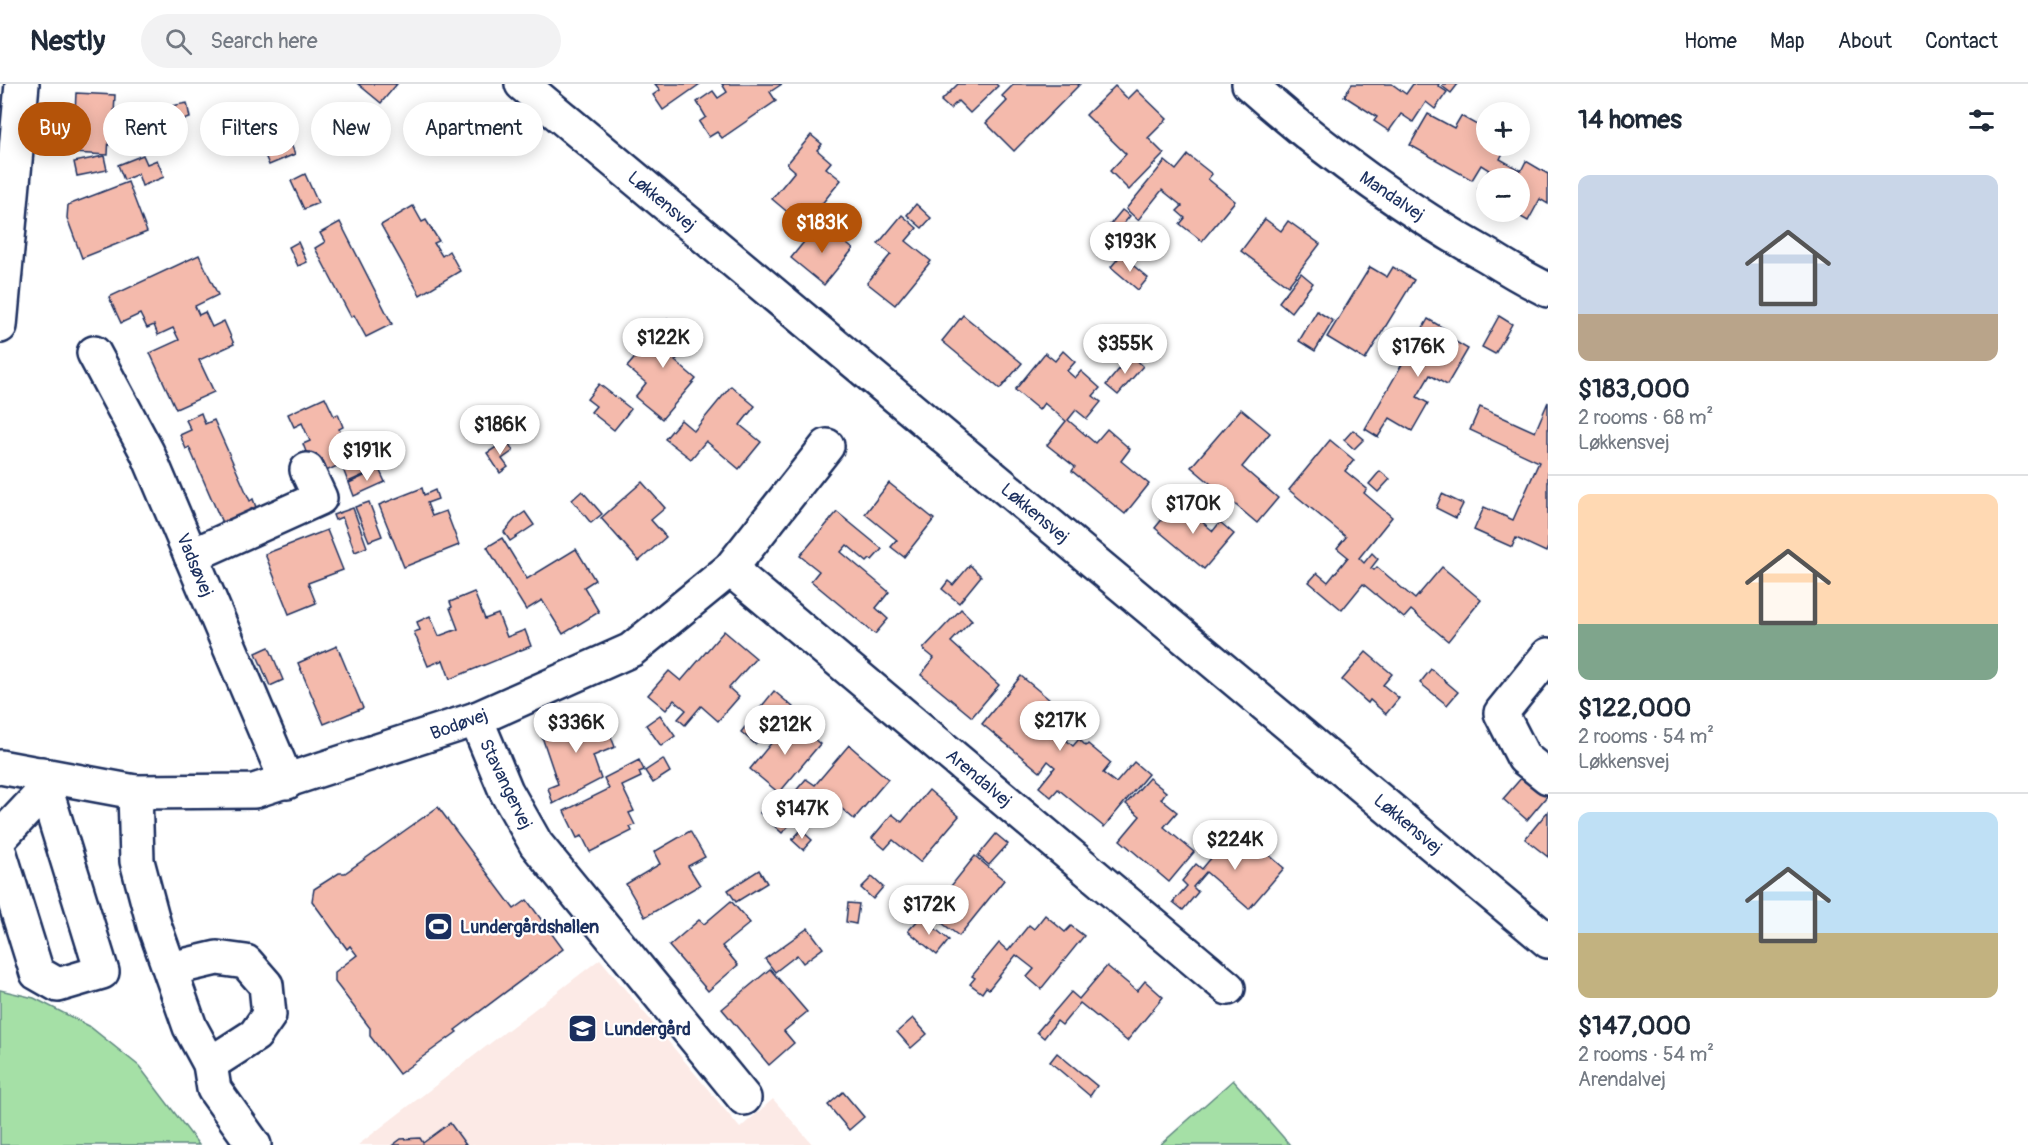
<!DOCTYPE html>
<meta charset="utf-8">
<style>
body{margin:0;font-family:Pangolin,sans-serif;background:#f2f2f3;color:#1f2937;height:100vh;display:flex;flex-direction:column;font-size:22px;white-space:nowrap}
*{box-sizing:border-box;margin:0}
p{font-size:20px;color:#747a83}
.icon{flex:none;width:33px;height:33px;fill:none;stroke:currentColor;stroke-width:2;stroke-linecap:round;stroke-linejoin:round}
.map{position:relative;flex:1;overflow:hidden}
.side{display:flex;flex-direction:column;background:#fff;width:480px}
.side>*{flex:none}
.hud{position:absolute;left:18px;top:18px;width:570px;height:54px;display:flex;gap:12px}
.fabs{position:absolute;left:1476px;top:18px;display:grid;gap:12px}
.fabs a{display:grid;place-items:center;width:54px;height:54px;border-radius:50%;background:#fff;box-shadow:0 3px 15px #0003;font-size:30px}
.price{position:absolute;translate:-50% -51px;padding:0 14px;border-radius:21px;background:#fff;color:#222;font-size:20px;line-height:39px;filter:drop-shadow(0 2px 3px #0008)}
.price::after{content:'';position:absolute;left:50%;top:36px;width:18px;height:14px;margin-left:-9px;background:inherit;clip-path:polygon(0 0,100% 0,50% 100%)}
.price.active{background:#b45309;color:#fff}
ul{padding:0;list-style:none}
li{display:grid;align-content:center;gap:12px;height:318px;padding:0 30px}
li+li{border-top:2px solid #e0e1e3}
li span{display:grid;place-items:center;height:186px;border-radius:12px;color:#555}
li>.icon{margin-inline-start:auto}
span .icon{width:108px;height:108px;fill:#fffc;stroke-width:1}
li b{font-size:26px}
h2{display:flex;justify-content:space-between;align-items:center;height:72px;padding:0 30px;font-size:26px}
.tag{padding:0 21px;border-radius:27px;background:#fff;box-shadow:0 3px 15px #0003;font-size:21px;line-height:54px}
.tag.active{background:#b45309;color:#fff}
header{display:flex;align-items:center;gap:36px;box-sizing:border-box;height:84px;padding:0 30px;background:#fff;border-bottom:2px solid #e0e1e3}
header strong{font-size:28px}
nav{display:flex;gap:33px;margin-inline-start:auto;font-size:21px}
.search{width:420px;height:54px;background:#f2f2f3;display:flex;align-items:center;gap:15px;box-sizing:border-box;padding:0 21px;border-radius:33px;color:#747a83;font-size:22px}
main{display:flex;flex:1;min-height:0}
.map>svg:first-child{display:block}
.built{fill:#fceae6}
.green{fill:#a5e0a6;stroke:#608882;stroke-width:1.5}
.building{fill:#f4baac;stroke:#1b2f5e;stroke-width:1.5}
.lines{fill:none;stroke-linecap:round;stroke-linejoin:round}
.minor-casing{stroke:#1b2f5e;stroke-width:38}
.major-casing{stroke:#1b2f5e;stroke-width:38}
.minor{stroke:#fff;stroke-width:33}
.major{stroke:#fff;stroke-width:33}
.labels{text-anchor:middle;stroke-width:4.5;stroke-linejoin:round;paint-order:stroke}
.street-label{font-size:18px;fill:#1b2f5e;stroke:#fff}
.poi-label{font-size:18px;font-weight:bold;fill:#1b2f5e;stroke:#fff;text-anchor:start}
</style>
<header>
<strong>Nestly</strong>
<div class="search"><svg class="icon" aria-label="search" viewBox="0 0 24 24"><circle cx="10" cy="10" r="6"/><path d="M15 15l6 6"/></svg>Search here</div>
<nav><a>Home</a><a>Map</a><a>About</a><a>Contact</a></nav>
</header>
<main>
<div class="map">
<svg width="1548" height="1061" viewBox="0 0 1548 1061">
<rect width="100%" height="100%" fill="#fff"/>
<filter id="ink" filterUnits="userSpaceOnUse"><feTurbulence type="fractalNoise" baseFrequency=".0167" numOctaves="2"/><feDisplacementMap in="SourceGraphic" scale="12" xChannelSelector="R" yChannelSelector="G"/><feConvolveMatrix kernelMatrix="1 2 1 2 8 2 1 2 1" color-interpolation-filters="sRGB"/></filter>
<g filter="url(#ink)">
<polygon class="built" points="600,875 740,1044 773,1015 813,1061 358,1061"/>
<g class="green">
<polygon points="0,906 34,914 89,942 139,982 199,1061 0,1061"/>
<polygon points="1233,996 1290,1061 1160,1061"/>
</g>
<g class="building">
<polygon points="358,0 397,0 381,19"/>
<polygon points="655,0 700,0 663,26 653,11 660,6"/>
<polygon points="782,0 770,8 776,17 722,54 717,48 709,53 699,38 706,33 697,18 713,7 718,14 727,8 722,0"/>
<polygon points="958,0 996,0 998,2 970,29 958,17 950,25 941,17"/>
<polygon points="1014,0 1080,0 1014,67 986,39 1007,17 1002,12"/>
<polygon points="1352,0 1392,0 1406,10 1413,0 1439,0 1438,2 1447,8 1435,25 1426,18 1413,38 1401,30 1389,47 1374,37 1377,33 1344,12"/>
<polygon points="1443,0 1458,0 1451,9 1442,2"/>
<polygon points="1115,2 1128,15 1137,6 1167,35 1148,54 1164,70 1129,106 1110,87 1126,70 1086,31"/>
<polygon points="76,9 115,11 113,51 109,50 108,71 73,69"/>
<polygon points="187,19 190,34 168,39 165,23"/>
<polygon points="1428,30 1454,44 1461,32 1486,46 1483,55 1486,57 1486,62 1495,62 1504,67 1500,75 1521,87 1526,77 1548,90 1548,120 1540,115 1528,137 1512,128 1520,128 1520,94 1486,94 1486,110 1478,105 1489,86 1481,81 1472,96 1410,61"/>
<polygon points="284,43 295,70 269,81 258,54"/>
<polygon points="811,51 822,60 817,66 831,78 826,84 841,96 804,142 772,115 795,87 787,80"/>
<polygon points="143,71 147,80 157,76 164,93 142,102 138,90 124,96 118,81"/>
<polygon points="1188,71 1212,90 1208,95 1235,117 1202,157 1180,140 1185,134 1177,127 1182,122 1162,106 1138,136 1126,125 1165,77 1176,86"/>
<polygon points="104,72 107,86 77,92 74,78"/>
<polygon points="305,90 318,119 304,125 291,97"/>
<polygon points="128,98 147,148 82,174 67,134 68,121"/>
<polygon points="916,120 931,134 922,144 907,131"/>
<polygon points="413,122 422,138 426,136 439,157 434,159 442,172 449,167 460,187 420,211 381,141"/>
<polygon points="1122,126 1130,132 1121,143 1129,150 1120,161 1104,148"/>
<polygon points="902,131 917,144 906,157 931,177 895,221 867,199 891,170 878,160"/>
<polygon points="1265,135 1281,147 1288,137 1320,160 1288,202 1241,167"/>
<polygon points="340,138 392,240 366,253 354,231 351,233 315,164 325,158 320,149"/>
<polygon points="820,138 853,165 824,201 791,174"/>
<polygon points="298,158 307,178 298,182 289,163"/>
<polygon points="199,171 218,211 195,222 199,231 205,228 212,243 224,237 234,260 199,276 214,308 176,325 150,269 179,256 173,244 158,251 154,241 147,244 140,230 121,239 109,213"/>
<polygon points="1121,171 1148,194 1138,206 1111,183"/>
<polygon points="1370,183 1387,193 1393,183 1414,196 1365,276 1327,253"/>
<polygon points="1301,189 1313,199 1291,228 1279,218"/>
<polygon points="1317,227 1333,237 1315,267 1299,257"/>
<polygon points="963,231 1022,279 1000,305 942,257"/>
<polygon points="1499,232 1512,240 1495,270 1482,263"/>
<polygon points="668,235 693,255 675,277 696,295 662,335 635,313 646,299 627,283"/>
<polygon points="1428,235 1445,245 1442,250 1468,265 1447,301 1430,291 1417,313 1428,319 1412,347 1390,334 1378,353 1365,345"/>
<polygon points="1063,267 1075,278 1067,287 1075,294 1081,287 1100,304 1093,312 1101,318 1087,335 1076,326 1068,336 1095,359 1107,345 1130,365 1121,377 1149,400 1125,430 1072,387 1075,383 1047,361 1066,337 1044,319 1039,326 1015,306 1045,269 1055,277"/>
<polygon points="1131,271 1143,282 1118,311 1106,301"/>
<polygon points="599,300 631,325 614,346 591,328 596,322 587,315"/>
<polygon points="731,302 755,322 740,341 761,358 739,385 706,357 691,375 665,355 681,336 694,347"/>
<polygon points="325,313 334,332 338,330 343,343 339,345 347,361 351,360 357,373 324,388 316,370 308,373 303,360 310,357 302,339 294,343 288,330"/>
<polygon points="1548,318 1548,463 1546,468 1516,454 1512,463 1474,446 1484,423 1513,436 1539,378 1470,346 1480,323 1535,348"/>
<polygon points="1241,325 1270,349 1242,383 1278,414 1257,439 1191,383"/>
<polygon points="201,329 205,340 214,336 250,417 253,415 257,426 223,441 189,363 186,365 180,351 191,346 186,336"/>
<polygon points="1353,346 1364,355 1354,365 1344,356"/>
<polygon points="507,356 513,367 502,375 508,383 500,389 487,369"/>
<polygon points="1330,356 1354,376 1345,387 1367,405 1364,409 1392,433 1359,474 1364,479 1372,469 1378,475 1371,484 1374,486 1377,483 1415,515 1442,483 1481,516 1448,557 1411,526 1404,534 1363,500 1342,526 1309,498 1317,489 1328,498 1348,473 1337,464 1346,453 1289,406"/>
<polygon points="373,371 379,384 348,398 343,385"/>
<polygon points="379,385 385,398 354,412 349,399"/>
<polygon points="1380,387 1390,395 1378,408 1369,400"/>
<polygon points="642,398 665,424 651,436 666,453 639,477 601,434"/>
<polygon points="889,399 934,435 904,473 891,463 897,456 865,430"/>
<polygon points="422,404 424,411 435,406 438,415 427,419 432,432 446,427 459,461 404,483 379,421"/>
<polygon points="582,407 602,430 591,439 572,416"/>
<polygon points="1442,410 1463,420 1456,434 1436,424"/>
<polygon points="1177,417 1213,447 1220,438 1234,450 1204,485 1155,444"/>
<polygon points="369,418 382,452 369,457 355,423"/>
<polygon points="353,424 367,463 355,468 342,433 335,436 333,431"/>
<polygon points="525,428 534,441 510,457 504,448 515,435"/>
<polygon points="837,428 882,465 872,476 870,475 867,478 847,461 841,468 889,508 876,524 888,535 875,550 811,497 819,487 800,472"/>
<polygon points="327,446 343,486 308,499 316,519 289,530 265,470"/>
<polygon points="502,454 527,495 576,465 595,496 584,503 599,528 563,550 542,516 526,526 487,463"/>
<polygon points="970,481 981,492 959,519 942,505 948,497 953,501"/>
<polygon points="474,508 485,535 498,530 507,553 525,546 531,562 450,595 443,576 428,582 414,548 420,546 417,538 430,532 439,552 458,545 450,524 452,523 450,518"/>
<polygon points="961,525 972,536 951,558 999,601 972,633 921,591 934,574 923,565"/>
<polygon points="724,547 756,574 729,604 739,613 718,637 701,622 685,641 678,635 686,626 674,616 666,626 648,611 669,587 681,597"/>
<polygon points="337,562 363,624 324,640 298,579"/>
<polygon points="269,563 283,596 270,602 256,569"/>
<polygon points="1366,568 1392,590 1383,601 1399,614 1386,630 1370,616 1368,619 1342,596"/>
<polygon points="1431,585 1458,608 1447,621 1420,599"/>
<polygon points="1021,592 1079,640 1066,656 1073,662 1079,655 1086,662 1088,660 1111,679 1103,689 1116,699 1134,678 1148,690 1104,743 1058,705 1051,713 1039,703 1055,683 1048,677 1040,688 982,640"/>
<polygon points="774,607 793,623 770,651 766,648 755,660 741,648"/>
<polygon points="601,627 615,663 593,672 601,695 553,720 548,704 558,700 541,650"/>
<polygon points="660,631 675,652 661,662 646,641"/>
<polygon points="791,635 820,660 779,709 750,685"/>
<polygon points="849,661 888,695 854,735 830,715 807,741 803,738 800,741 794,736 782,749 760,729 770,717 780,725 806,695 815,701"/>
<polygon points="663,675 670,688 653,699 645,687"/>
<polygon points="639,676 644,686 639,688 641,693 622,702 634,727 629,729 635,741 630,743 632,747 590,768 582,752 577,754 564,727 609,705 604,694"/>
<polygon points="1523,692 1547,712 1527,736 1503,715"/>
<polygon points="1149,694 1166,708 1161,715 1177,728 1164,743 1194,768 1169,798 1120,756 1140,732 1126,720"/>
<polygon points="929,706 959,732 920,778 893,756 885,765 872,754 892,730 902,738"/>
<polygon points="438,723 514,825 527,816 563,865 455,946 457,948 399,990 370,952 370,944 335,898 335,888 357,871 350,862 347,865 312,817 314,805 339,789 345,789"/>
<polygon points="1548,727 1548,773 1525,755"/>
<polygon points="1237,743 1284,784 1249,825 1206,788 1193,803 1198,808 1183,826 1173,818 1187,802 1182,797 1196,780 1202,785"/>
<polygon points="801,746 812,756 803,766 792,756"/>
<polygon points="690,747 705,773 688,782 700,801 645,833 626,800 660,780 654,768"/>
<polygon points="996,750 1008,760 989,781 978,772"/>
<polygon points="975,772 1004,796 959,852 938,836 940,834 931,827"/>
<polygon points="759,786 767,799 736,818 728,806"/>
<polygon points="872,793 883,803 873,815 861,804"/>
<polygon points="731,817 750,839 722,862 738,881 708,907 669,862 699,836 704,840"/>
<polygon points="848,819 859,820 856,840 846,838"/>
<polygon points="1045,831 1065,848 1071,842 1084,852 1041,905 1027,893 1034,885 1016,871 989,905 986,903 982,909 970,900 975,894 972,892 999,859 1008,867 1029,841 1034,845"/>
<polygon points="921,833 949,856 937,871 908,847"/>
<polygon points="808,844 823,864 803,879 797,871 775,888 765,875"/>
<polygon points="1107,882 1137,907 1145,897 1163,913 1127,957 1080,919 1062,941 1057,937 1044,954 1037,948 1071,908 1079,915"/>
<polygon points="770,885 807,928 784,947 794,959 769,981 722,925"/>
<polygon points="913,934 927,950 911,964 897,948"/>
<polygon points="1057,969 1097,1002 1090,1012 1050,978"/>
<polygon points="843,1008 864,1033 849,1046 828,1021"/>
<polygon points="450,1039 466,1061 393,1061 401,1055 420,1054 423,1059"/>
</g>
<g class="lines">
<defs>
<g id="minor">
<path d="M1249 0C1322 65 1402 124 1488 172 1507 184 1527 196 1548 206"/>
<polyline points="0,242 22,0"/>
<polyline points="94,269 147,368 287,698"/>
<polyline points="191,472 320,414 307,386"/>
<polyline points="730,485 1228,904"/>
<polyline points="1548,571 1501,629 1524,674 1548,693"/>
<polyline points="476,635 506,707 536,760 744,1014"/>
<polyline points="0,683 135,708 254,707 476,635 631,566 730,485 827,362"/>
<polyline points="135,708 137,777 154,841 190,943 210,980 214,1005 254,1061"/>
<polyline points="0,754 46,705"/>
<polyline points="0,770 37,889 58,901 102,888 41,690"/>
<polyline points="170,885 217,874 246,878 266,901 269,931 255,951 210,980"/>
</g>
<polyline id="major" points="522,0 1548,857"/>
</defs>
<use href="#minor" class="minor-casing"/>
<use href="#major" class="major-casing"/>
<use href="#minor" class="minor"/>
<use href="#major" class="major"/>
</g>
</g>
<defs>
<symbol id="stadium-square" viewBox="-11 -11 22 22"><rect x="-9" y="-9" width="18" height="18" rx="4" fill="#1b2f5e" stroke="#fff"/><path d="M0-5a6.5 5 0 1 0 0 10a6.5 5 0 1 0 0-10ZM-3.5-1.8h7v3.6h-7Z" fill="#fff"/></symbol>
<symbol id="school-square" viewBox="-11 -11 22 22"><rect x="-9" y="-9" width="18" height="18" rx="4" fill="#1b2f5e" stroke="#fff"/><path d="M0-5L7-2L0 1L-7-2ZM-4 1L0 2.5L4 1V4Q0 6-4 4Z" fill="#fff"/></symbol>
</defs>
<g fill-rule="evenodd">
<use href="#stadium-square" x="422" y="826" width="33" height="33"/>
<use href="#school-square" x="566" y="928" width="33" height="33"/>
</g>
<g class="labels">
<g class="street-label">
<text transform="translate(1392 112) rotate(34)" y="6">Mandalvej</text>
<text transform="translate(662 117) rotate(40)" y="6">Løkkensvej</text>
<text transform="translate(1035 429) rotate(40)" y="6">Løkkensvej</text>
<text transform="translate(195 481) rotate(67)" y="6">Vadsøvej</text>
<text transform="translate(459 640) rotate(-20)" y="6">Bodøvej</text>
<text transform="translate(979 694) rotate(40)" y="6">Arendalvej</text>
<text transform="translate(506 700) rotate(64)" y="6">Stavangervej</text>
<text transform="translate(1408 740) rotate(40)" y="6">Løkkensvej</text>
</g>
<g class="poi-label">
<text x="460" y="849">Lundergårdshallen</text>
<text x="604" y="951">Lundergård</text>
</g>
</g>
</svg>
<div class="fabs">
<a>+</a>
<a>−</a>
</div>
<b class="price active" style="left:822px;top:170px">$183K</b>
<b class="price" style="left:1130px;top:189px">$193K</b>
<b class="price" style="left:663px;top:285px">$122K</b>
<b class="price" style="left:1125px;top:291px">$355K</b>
<b class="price" style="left:1418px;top:294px">$176K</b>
<b class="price" style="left:500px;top:372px">$186K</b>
<b class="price" style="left:367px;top:398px">$191K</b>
<b class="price" style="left:1193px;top:451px">$170K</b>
<b class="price" style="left:1060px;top:668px">$217K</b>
<b class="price" style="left:576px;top:670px">$336K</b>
<b class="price" style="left:785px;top:672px">$212K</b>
<b class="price" style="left:802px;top:756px">$147K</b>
<b class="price" style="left:1235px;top:787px">$224K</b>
<b class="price" style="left:929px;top:852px">$172K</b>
<div class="hud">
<a class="tag active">Buy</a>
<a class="tag">Rent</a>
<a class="tag">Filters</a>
<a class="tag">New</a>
<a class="tag">Apartment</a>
</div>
</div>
<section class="side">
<h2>14 homes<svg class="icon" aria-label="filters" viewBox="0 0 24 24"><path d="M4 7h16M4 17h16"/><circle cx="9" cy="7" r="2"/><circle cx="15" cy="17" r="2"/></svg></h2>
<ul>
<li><span style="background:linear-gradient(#c9d6e8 75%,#b9a48a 0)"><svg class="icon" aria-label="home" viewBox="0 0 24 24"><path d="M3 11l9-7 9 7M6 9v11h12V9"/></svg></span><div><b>$183,000</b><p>2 rooms · 68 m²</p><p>Løkkensvej</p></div></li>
<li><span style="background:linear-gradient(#ffd9b3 70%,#7fa58c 0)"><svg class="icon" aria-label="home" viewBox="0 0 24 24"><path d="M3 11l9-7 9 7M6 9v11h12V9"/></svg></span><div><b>$122,000</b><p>2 rooms · 54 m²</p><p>Løkkensvej</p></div></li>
<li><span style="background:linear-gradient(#bfe0f5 65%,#c2b280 0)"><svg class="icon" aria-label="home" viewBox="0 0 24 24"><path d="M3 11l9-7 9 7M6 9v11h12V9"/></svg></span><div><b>$147,000</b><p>2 rooms · 54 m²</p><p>Arendalvej</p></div></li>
</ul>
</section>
</main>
